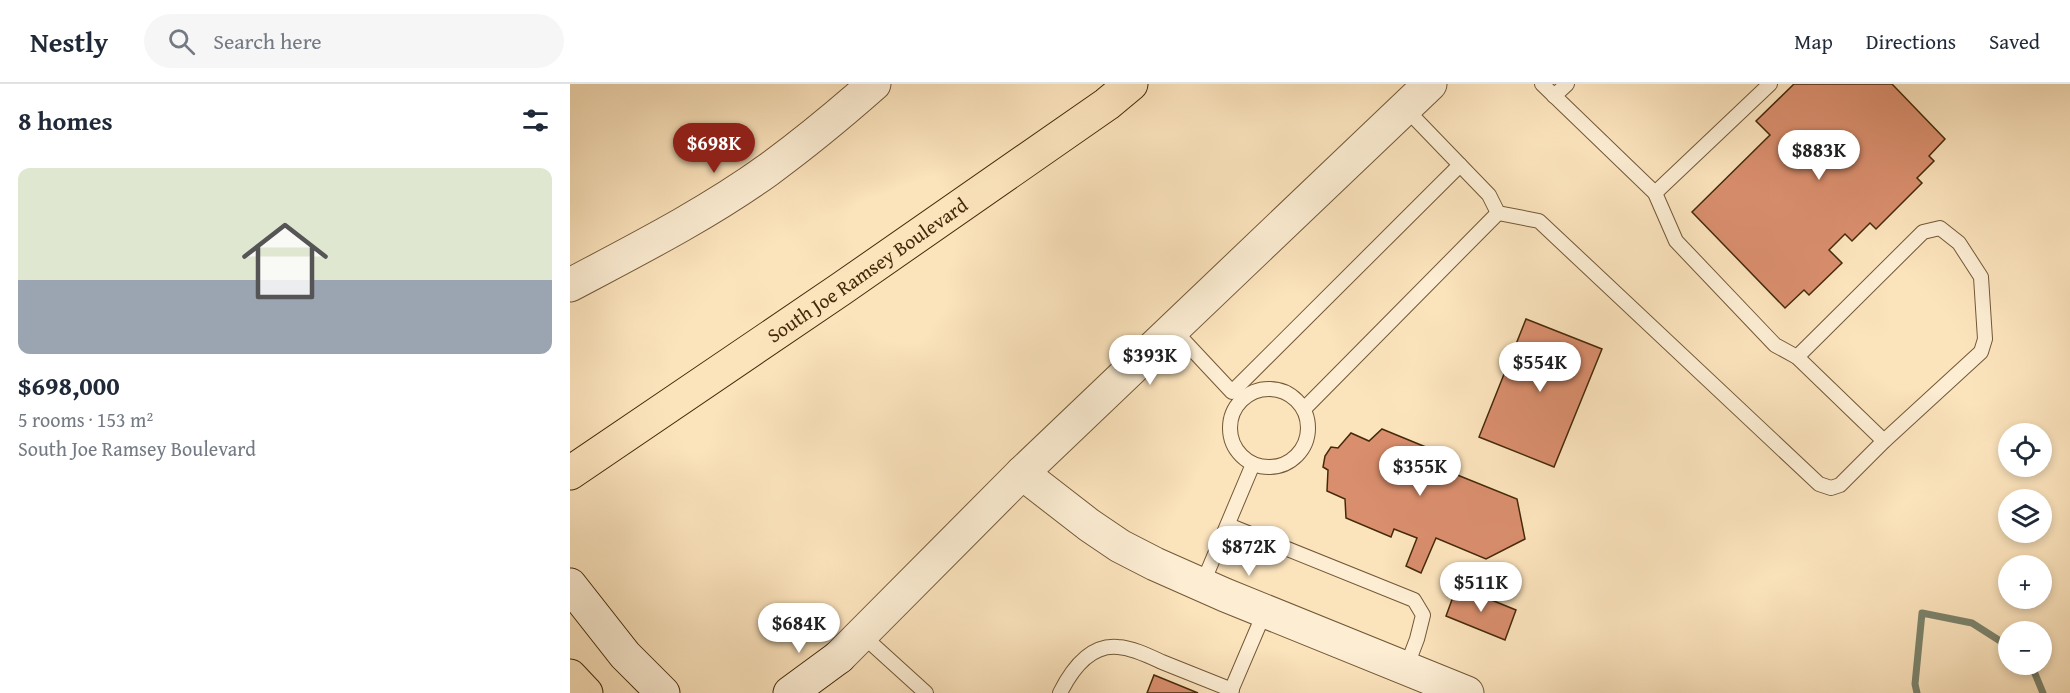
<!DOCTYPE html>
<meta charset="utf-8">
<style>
body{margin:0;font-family:"Gentium Book Plus",serif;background:#f6f6f7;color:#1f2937;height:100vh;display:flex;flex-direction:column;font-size:22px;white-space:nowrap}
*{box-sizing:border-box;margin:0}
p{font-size:20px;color:#747a83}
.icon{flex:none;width:33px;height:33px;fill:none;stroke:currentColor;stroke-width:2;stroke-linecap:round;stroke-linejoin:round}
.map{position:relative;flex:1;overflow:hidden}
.panel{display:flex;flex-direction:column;background:#fff;width:570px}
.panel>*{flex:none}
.controls{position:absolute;left:1428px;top:339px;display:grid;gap:12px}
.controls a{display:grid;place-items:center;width:54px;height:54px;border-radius:50%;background:#fff;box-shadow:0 3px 9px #0003;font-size:30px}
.price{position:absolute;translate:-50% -51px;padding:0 14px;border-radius:21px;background:#fff;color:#222;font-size:20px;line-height:39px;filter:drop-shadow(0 2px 3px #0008)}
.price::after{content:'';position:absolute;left:50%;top:36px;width:18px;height:14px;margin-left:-9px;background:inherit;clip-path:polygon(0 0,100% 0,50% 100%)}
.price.active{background:#8f2418;color:#fff}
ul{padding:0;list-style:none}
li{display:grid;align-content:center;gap:12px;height:318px;padding:0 18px}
li span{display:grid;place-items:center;height:186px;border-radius:12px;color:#555}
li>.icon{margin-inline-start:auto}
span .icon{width:108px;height:108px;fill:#fffc;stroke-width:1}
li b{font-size:26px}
h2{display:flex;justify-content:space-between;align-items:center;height:72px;padding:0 18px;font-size:26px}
header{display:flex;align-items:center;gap:36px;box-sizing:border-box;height:84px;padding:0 30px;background:#fff;border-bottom:2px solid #e0e1e3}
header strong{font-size:28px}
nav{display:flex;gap:33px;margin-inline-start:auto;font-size:21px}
.search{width:420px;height:54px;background:#f6f6f7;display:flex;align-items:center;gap:15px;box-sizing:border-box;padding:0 21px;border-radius:33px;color:#747a83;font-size:22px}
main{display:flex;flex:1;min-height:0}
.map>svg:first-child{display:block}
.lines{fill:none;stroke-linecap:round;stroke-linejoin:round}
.stream{stroke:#7b836c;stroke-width:7}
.building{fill:#d98e6d;stroke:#452a0a;stroke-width:1.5}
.service-casing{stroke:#725836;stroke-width:16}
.tertiary-casing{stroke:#725836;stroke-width:35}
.secondary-casing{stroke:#452a0a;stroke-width:35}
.trunk-casing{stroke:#452a0a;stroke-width:35}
.motorway-casing{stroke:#452a0a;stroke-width:35}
.service{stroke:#fcedd3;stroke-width:14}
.tertiary{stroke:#fcedd3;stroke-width:33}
.secondary{stroke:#fcedd3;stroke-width:33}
.trunk{stroke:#fbe3bc;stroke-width:33}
.motorway{stroke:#fbe3bc;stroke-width:33}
.labels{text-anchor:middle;stroke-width:4.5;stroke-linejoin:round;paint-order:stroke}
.street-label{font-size:20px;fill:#452a0a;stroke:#fcedd3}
</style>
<header>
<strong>Nestly</strong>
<div class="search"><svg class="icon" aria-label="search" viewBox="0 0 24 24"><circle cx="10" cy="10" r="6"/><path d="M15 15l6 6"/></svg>Search here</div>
<nav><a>Map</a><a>Directions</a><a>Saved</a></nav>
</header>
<main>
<section class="panel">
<h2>8 homes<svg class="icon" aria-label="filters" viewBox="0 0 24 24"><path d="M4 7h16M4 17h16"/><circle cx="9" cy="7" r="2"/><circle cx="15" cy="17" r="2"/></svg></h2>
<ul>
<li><span style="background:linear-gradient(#dfe7d0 60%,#9aa5b1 0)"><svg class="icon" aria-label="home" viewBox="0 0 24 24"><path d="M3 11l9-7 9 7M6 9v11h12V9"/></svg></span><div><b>$698,000</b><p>5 rooms · 153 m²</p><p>South Joe Ramsey Boulevard</p></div></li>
</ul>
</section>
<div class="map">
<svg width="1500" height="609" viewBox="0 0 1500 609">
<rect width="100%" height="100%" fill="#fbe3bc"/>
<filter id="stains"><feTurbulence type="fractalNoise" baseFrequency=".00333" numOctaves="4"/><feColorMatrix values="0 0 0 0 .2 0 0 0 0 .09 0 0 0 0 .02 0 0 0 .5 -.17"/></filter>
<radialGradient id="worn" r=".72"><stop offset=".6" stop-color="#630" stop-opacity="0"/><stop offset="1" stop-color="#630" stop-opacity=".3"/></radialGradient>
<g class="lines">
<g class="stream">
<polyline points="1461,580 1473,609"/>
<polyline points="1347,609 1345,600 1352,529 1402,539 1438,562"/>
</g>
</g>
<g class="building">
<polygon points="1224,0 1322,0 1375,55 1359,72 1364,77 1347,94 1352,99 1306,145 1300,139 1282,157 1275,150 1259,166 1272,179 1239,211 1234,206 1215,224 1122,128 1200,51 1186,37"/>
<polygon points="956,235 1032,265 984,383 909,353"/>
<polygon points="812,345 880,373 875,386 947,415 955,455 916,475 866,454 851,489 836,482 847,454 824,445 821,453 776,434 775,415 757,407 758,386 753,383 755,372 761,363 768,364 781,349 799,357"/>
<polygon points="887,502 946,526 935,556 876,532"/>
<polygon points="584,591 628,609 577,609"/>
</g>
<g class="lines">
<defs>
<g id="service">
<polyline points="972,0 1085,109 1106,157 1205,261 1227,273 1314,357"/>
<polyline points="984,12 997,0"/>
<polyline points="835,24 890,81"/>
<polyline points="1085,109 1200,0"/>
<polyline points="603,245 662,308 890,81 919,111 928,129 969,137 1249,400 1261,404 1270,401 1314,357 1411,268 1415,255 1411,193 1389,159 1370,144 1353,148 1227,273"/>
<circle cx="699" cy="344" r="39"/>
<polyline points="734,325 928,129"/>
<polyline points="658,441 844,516 853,531 847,555 836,584"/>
<polyline points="632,501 683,380"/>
<polyline points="291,550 356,609"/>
<path d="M490 609C501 587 519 560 548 563 563 564 579 572 592 578 615 587 639 597 662 606"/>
<polyline points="660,609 695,527"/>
</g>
<g id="tertiary">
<path d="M0 201C66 166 137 130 198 86 235 59 270 30 304 0"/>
<polyline points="452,389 519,441 550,462 585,480 655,511 897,609"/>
<polyline points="269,573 452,389 860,0"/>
</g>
<g id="secondary">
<polyline points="0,501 55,571 93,609"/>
<polyline points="220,609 269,573"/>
</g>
<g id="trunk">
<path id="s1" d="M0 389 271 205 537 20 561 0"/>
</g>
<polyline id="motorway" points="0,592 16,609"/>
</defs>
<use href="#service" class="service-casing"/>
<use href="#tertiary" class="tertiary-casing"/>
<use href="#secondary" class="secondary-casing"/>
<use href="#trunk" class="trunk-casing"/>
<use href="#motorway" class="motorway-casing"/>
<use href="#service" class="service"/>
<use href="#tertiary" class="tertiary"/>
<use href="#secondary" class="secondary"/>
<use href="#trunk" class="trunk"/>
<use href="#motorway" class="motorway"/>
</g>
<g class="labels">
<g class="street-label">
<text dy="7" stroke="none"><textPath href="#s1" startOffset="360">South Joe Ramsey Boulevard</textPath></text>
</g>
</g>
<rect width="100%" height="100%" filter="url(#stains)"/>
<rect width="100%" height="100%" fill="url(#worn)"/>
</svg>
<div class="controls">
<a><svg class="icon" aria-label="locate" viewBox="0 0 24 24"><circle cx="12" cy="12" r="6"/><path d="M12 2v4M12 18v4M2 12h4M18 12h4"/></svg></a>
<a><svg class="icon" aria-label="layers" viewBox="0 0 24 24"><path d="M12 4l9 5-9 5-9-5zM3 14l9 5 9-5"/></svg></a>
<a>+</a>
<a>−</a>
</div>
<b class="price active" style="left:144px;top:90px">$698K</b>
<b class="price" style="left:1249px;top:97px">$883K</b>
<b class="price" style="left:580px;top:302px">$393K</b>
<b class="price" style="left:970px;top:309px">$554K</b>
<b class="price" style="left:850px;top:413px">$355K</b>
<b class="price" style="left:679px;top:493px">$872K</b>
<b class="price" style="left:911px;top:529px">$511K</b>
<b class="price" style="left:229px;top:570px">$684K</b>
</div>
</main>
